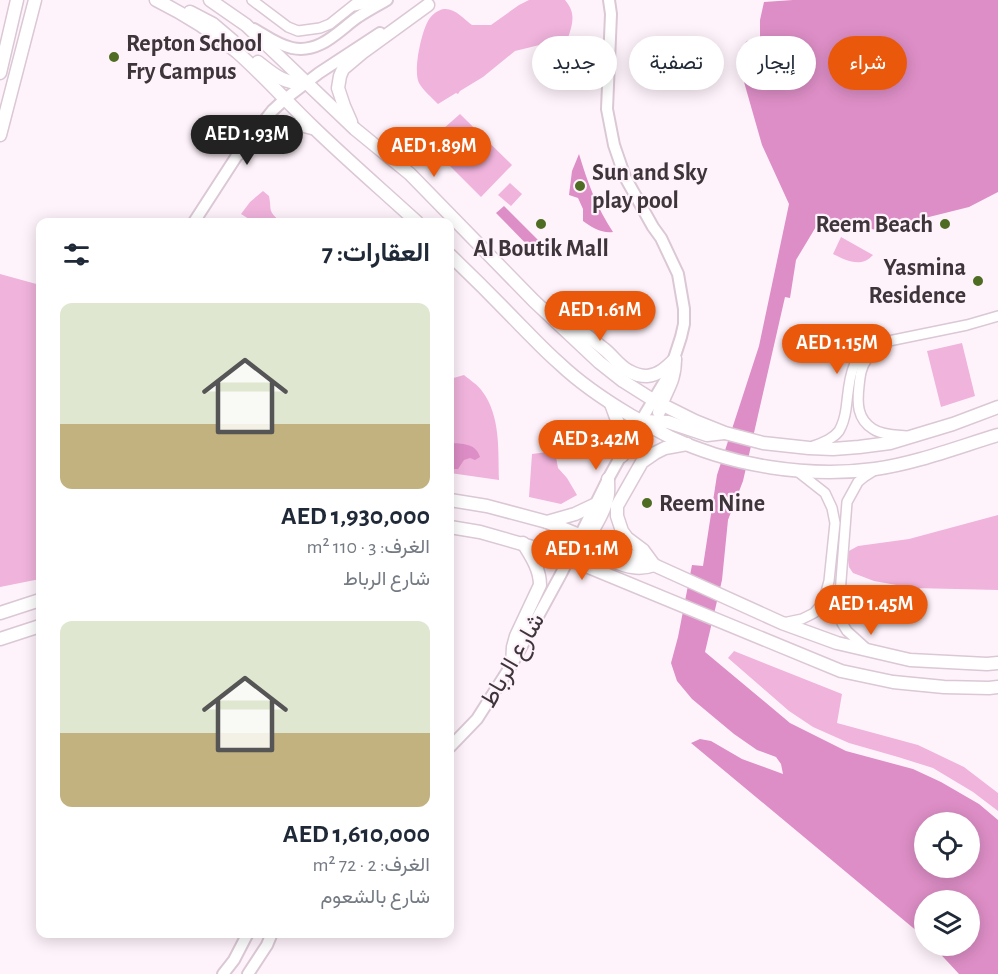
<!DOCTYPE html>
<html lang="ar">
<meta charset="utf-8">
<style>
body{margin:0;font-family:"Alegreya Sans",Vazirmatn,sans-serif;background:#f2f2f3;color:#1f2937;direction:rtl;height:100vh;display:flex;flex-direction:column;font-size:22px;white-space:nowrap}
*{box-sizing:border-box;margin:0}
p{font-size:20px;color:#747a83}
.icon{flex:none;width:33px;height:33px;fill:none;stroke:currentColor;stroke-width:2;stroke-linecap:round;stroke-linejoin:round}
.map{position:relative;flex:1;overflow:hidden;direction:ltr}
.drawer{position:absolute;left:36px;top:218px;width:418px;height:720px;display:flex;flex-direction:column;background:#fff;border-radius:12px;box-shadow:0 3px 15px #0003;direction:rtl}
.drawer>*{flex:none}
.hud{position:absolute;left:472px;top:36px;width:435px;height:54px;direction:rtl;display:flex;gap:12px}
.controls{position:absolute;left:914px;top:812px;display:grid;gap:12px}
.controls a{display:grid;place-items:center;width:66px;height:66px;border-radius:50%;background:#fff;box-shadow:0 3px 15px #0003;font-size:30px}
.price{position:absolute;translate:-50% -51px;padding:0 14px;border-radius:21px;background:#ea580c;color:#fff;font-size:20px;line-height:39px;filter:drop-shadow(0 2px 3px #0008)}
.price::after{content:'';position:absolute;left:50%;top:36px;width:18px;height:14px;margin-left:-9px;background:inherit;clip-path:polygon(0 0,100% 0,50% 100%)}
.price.on{background:#222;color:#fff}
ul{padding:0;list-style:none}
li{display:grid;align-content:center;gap:12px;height:318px;padding:0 24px}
li span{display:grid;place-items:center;height:186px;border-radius:12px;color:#555}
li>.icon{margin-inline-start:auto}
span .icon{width:108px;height:108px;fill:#fffc;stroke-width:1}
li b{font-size:26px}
h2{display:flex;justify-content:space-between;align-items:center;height:72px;padding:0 24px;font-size:26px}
.pill{padding:0 21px;border-radius:27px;background:#fff;box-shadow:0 3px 15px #0003;font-size:21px;line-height:54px}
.pill.on{background:#ea580c;color:#fff}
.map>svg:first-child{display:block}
.green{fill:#f0b3dc}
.water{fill:#dd8ec6;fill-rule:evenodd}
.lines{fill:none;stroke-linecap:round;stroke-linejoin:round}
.minor-casing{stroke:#dbc8d5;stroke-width:12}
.tertiary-casing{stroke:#dbc8d5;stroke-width:14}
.secondary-casing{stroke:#dbc8d5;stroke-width:15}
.minor{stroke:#fff;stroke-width:9}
.tertiary{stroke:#fff;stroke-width:10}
.secondary{stroke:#fff;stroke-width:12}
.poi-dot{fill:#4f6d22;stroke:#fff3fb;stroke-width:2}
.labels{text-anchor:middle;stroke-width:4.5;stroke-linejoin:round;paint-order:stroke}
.poi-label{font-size:24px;font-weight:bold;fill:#3d353a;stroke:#fff3fb;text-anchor:start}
.street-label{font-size:24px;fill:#3d353a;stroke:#fff3fb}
</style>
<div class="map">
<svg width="998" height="974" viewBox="0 0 998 974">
<rect width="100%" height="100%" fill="#fff3fb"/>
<g class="green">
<path d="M529 0H565C576 13 573 23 568 38L515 51 483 77 460 91 458 94 456 93 438 104C432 98 423 90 419 83 413 71 421 35 427 23 430 16 437 10 444 9 455 8 464 19 472 25H491L519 5Z"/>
<polygon points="460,114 512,165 481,197 427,143"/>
<polygon points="510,183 522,194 511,206 498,195"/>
<path d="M263 191 269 196C272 211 267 210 281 222H248L249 219 241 214 250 202Z"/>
<path d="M841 237 873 255C861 268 847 261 833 254Z"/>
<polygon points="0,274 40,285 40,579 0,587"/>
<polygon points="962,343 975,396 941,407 927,351"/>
<path d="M464 375C470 380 478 385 482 391 501 416 498 451 499 480L450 473V379Z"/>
<polygon points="555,451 558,468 567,478 577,495 561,504 529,497 532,454"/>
<polygon points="998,515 998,590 913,588 874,581 853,573 849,567 847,552 858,546 909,539"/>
<polygon points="734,651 842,694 837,723 918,745 964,767 998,793 998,811 973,792 933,768 898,757 849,743 813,727 789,711 728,658"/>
</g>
<g class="water">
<path d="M793 0H998V192L969 207 877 230 820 220 796 260 790 298 785 297 743 481 728 520 722 580 705 652 790 723 846 751 913 769 941 782 979 804 998 820V974H959L932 945H969V900H924V937L691 743 700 739 711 741 742 759 783 774 781 764 776 757 757 750 734 734 692 699 677 681 671 663 678 637 692 565 703 566 717 475 759 346 789 204 762 145 738 61 740 49 747 41 760 38V20L764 2ZM924 822H969V867H924Z"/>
<path d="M579 154C587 181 597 208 613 232 603 234 591 227 583 221V209L578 198 569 195 572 171Z"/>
<polygon points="504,206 545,247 537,255 496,213"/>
<path d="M452 443C465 444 476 444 480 457L475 460 470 458 464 460 458 469H450V444Z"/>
</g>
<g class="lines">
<defs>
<g id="minor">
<polyline points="252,0 288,27 298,31 320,28 330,24 360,0"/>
<polyline points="355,6 379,0"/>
<path d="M882 347C876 350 871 354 867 359 861 367 860 376 859 386 857 403 857 419 873 429 882 435 895 435 906 436"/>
<path d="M811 447C821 443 832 440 839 431 843 424 845 416 846 409 850 380 848 356 879 343L967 325 998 316"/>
<polyline points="783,623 802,619 814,613 823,603 829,581 835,523 832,508 825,493 797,471"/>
<polyline points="868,650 847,631 842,623 839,607 847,502 858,482 864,477 875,470"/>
</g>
<g id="tertiary">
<path d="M254 29C266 36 278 45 292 48 320 54 338 31 358 17 367 11 378 5 387 0"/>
<polyline points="194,222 238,154 272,111 285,99 319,73 380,33"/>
<polyline points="450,747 477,719 512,664 561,574 608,479 633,434 669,374 681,337 684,324 684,309 678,274 661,238 653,227 625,177 614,145 607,109 611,14 609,0"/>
<polyline points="223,974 234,960 248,933"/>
<polyline points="248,974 267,945 272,933"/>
</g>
<g id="secondary">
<path d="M156 0C184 14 213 32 237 52 263 75 287 102 312 126 346 159 382 190 417 222"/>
<polyline points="210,0 246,25 355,129 410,174 534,301 599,362 623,381 653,400 695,421 725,433 763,443 809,448 833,449 859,447 890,443 953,424 998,407"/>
<polyline points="190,12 213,24 233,41"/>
<path d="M258 62C273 74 285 85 307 83"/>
<polyline points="0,73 17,0"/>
<polyline points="351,122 344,106 338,88 340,76 343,69 362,53 428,5"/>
<polyline points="0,135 35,0"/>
<path d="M238 154C268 129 271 117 312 128"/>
<path d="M450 255C474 278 498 302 521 326 534 339 546 352 560 364 581 384 605 400 630 415 643 422 656 430 670 437 731 466 808 478 875 469 917 463 958 447 998 435"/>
<path d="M551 308C569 322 587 335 604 349 613 356 619 366 629 371 634 374 641 376 647 376 659 375 667 367 675 359"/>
<polyline points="611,404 621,431 622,456"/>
<path d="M659 412C665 390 675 384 675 359"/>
<polyline points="642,421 668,422 707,435 724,433"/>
<polyline points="450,500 487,506 547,522 654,565 782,623 837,643 910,660 987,664 998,663"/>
<polyline points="547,522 575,514 594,505"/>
<polyline points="450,527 480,532 557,554 841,671 893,682 944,687 989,688 998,687"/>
<path d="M584 555C610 554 627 575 654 565"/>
<polyline points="654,565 643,550 627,538 622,531 617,516 617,506 642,462 655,453 665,448 687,444"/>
<path d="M603 572C571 540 600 531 607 499 609 493 608 486 608 479"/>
<polyline points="0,613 40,600"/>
<polyline points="0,639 40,626"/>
<path d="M512 664 513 647 516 636 540 585C540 569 531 556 523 543"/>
</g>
</defs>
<use href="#minor" class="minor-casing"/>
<use href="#tertiary" class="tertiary-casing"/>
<use href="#secondary" class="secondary-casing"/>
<use href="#minor" class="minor"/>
<use href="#tertiary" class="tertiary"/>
<use href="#secondary" class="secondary"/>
</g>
<g class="poi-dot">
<circle cx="114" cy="57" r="6"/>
<circle cx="580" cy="186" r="6"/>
<circle cx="541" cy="224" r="6"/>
<circle cx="945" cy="224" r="6"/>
<circle cx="978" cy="281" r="6"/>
<circle cx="647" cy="503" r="6"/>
</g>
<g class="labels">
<g class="poi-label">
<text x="126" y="51">Repton School<tspan x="126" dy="28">Fry Campus</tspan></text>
<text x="592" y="180">Sun and Sky<tspan x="592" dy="28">play pool</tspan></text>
<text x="933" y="232" text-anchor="end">Reem Beach</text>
<text x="541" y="256" text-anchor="middle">Al Boutik Mall</text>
<text x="966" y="275" text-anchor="end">Yasmina<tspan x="966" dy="28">Residence</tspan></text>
<text x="659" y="511">Reem Nine</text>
</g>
<g class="street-label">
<text transform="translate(512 660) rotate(-60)" y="8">شارع الرباط</text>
</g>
</g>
</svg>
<div class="controls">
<a><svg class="icon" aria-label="locate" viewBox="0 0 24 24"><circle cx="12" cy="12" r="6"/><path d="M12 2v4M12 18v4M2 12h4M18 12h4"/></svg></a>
<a><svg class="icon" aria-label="layers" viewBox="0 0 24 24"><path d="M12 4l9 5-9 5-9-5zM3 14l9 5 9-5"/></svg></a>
</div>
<b class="price on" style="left:247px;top:166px">AED 1.93M</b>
<b class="price" style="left:434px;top:178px">AED 1.89M</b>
<b class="price" style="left:600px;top:342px">AED 1.61M</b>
<b class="price" style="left:837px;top:375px">AED 1.15M</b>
<b class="price" style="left:596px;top:471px">AED 3.42M</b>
<b class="price" style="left:582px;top:581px">AED 1.1M</b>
<b class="price" style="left:871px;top:636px">AED 1.45M</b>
<div class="hud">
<a class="pill on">شراء</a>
<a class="pill">إيجار</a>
<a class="pill">تصفية</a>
<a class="pill">جديد</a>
</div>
<section class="drawer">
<h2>العقارات: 7<svg class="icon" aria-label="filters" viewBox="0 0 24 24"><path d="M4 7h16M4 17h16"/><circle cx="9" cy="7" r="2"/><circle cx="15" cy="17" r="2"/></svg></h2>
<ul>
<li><span style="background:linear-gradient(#dfe7d0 65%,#c2b280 0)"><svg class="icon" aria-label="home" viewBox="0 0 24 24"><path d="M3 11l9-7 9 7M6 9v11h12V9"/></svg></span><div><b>AED 1,930,000</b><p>الغرف: 3 · 110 m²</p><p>شارع الرباط</p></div></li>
<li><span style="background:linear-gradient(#dfe7d0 60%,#c2b280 0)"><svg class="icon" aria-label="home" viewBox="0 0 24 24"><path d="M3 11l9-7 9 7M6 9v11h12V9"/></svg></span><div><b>AED 1,610,000</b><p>الغرف: 2 · 72 m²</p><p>شارع بالشعوم</p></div></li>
</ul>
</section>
</div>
